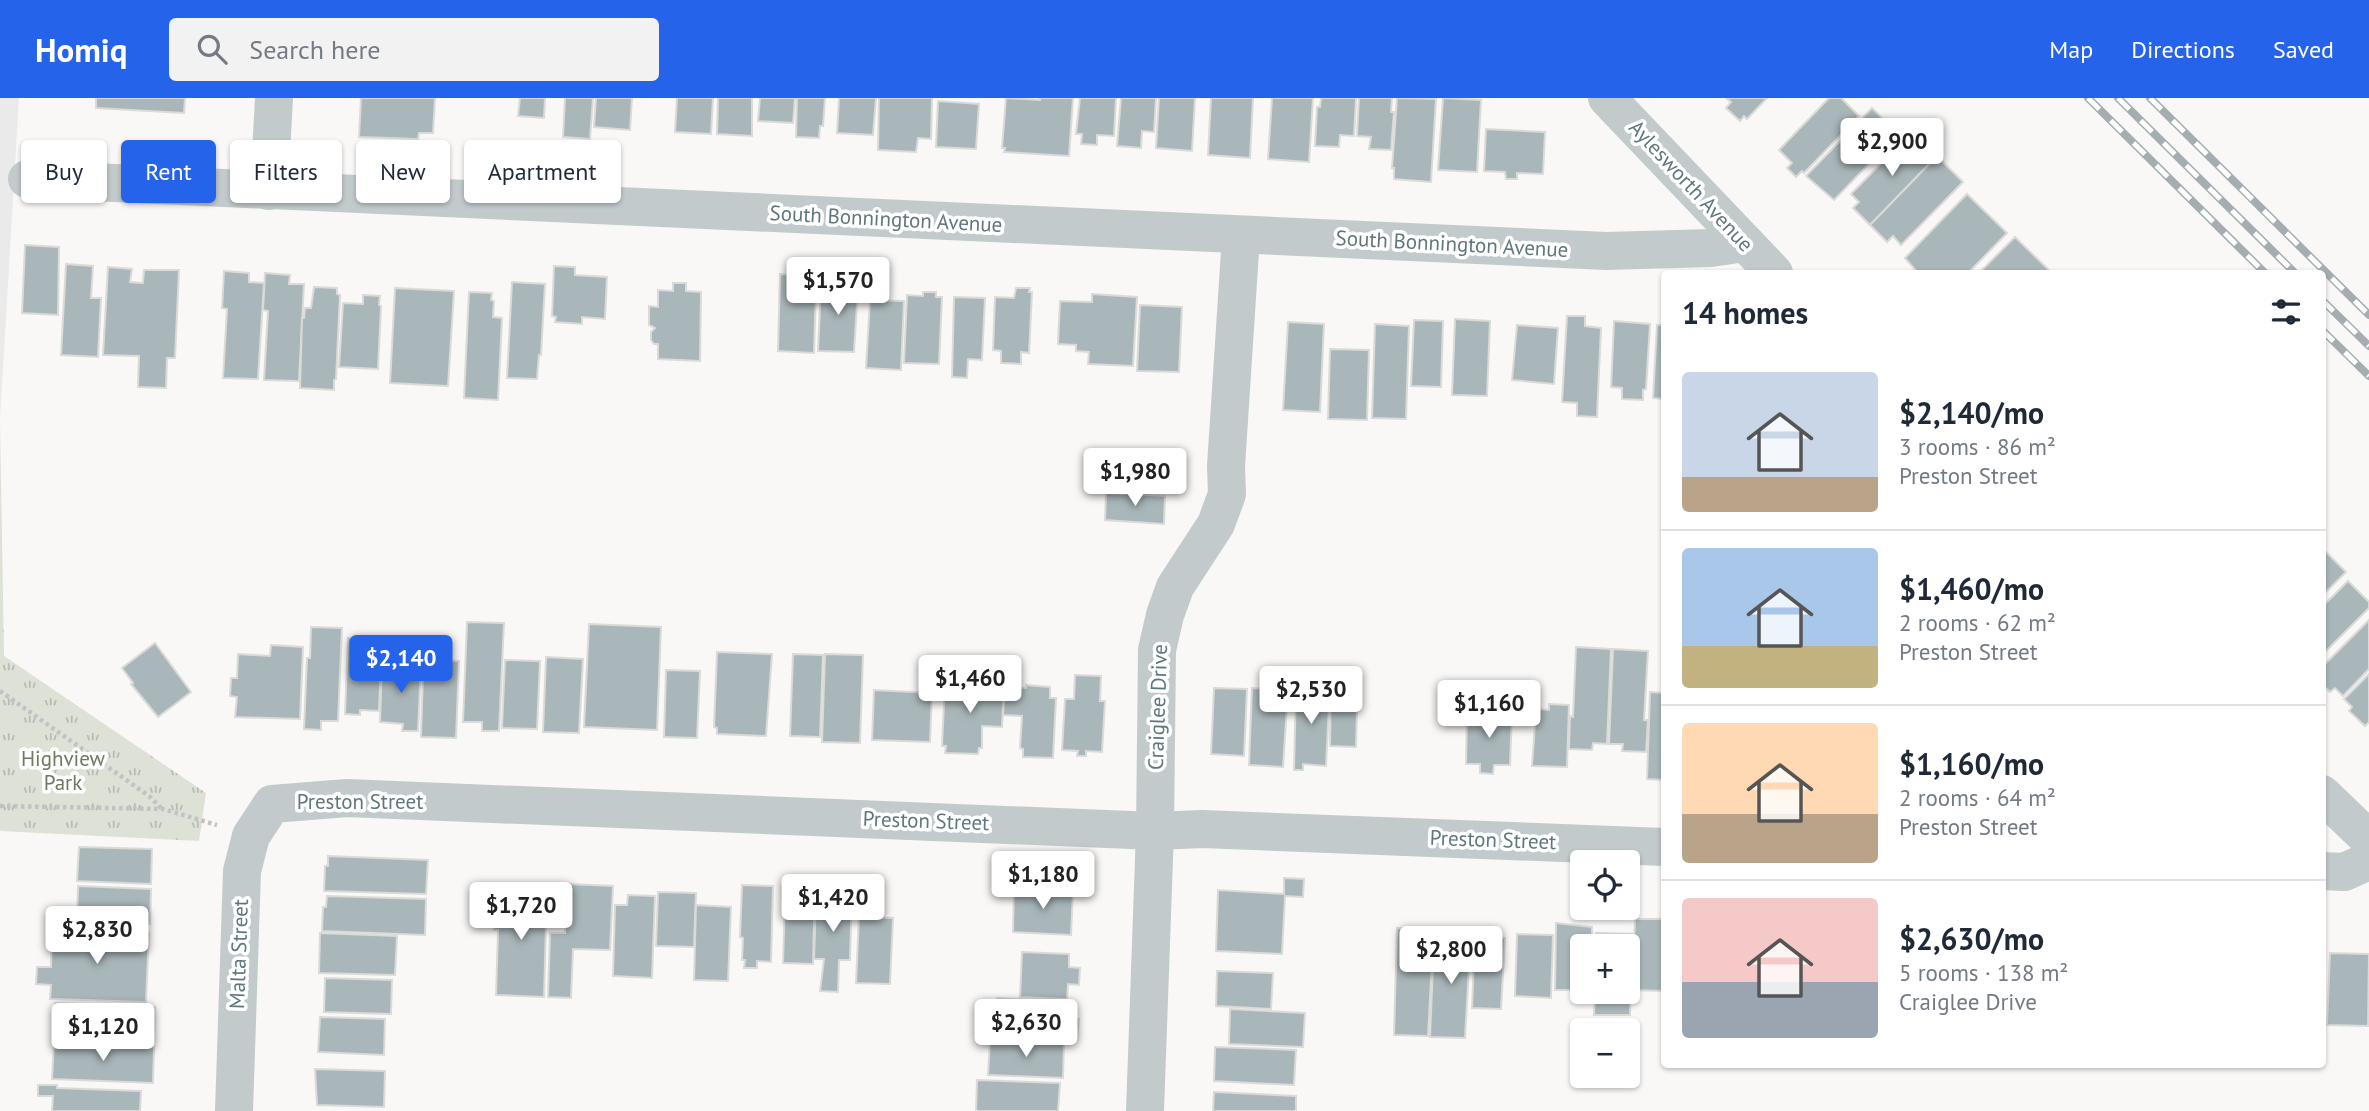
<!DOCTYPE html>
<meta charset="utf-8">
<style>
body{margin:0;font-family:"PT Sans",sans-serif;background:#f2f2f3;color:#1f2937;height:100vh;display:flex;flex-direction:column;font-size:26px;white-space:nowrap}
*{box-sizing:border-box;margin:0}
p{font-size:23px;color:#747a83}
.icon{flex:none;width:38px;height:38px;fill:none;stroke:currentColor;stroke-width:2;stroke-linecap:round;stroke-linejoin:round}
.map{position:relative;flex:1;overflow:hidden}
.panel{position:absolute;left:1661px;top:172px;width:665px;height:798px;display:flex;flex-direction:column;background:#fff;border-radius:7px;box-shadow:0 2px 5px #0004}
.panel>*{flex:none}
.top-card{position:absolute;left:21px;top:42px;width:665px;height:63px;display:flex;gap:14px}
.fabs{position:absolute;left:1570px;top:752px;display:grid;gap:14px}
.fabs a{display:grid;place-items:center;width:70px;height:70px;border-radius:7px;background:#fff;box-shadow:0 2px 5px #0004;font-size:35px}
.price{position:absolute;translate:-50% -60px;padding:0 16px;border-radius:7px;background:#fff;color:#222;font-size:23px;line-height:46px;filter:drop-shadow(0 2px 4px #0008)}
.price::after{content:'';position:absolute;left:50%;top:42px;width:21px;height:16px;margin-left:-10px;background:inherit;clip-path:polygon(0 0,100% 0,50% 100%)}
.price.current{background:#2563eb;color:#fff}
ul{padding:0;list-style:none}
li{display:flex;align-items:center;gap:21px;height:175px;padding:0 21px}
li+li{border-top:2px solid #e0e1e3}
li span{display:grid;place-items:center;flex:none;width:196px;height:140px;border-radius:7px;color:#555}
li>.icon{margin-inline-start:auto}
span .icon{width:84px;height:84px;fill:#fffc;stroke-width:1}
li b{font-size:30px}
h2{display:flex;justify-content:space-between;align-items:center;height:84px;padding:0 21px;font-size:30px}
.chip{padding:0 24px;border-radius:7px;background:#fff;box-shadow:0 2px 5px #0004;font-size:24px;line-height:63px}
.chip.current{background:#2563eb;color:#fff}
header{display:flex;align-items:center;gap:42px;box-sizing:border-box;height:98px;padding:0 35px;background:#2563eb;color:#fff}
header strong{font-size:33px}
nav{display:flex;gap:38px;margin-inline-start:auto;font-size:24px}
.search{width:490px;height:63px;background:#f2f2f3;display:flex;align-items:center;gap:18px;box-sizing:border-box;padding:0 24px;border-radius:7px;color:#747a83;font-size:26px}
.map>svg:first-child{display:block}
.built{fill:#e9eae9}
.park{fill:url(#park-tufts)}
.building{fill:#aab7ba;stroke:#dadad8;stroke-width:2}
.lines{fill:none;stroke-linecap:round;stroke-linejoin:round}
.path{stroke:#bfc3c4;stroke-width:4.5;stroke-dasharray:3.5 3.5;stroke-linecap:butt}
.minor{stroke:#c3cacc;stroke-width:38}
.rail-casing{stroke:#a4aeb1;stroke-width:8}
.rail{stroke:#fff;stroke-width:5;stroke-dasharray:16;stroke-linecap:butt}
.labels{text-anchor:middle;stroke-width:7;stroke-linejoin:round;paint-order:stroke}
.street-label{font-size:21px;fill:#5e767d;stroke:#fff}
.park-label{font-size:21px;fill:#6b7a61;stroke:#fff}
</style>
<header>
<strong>Homiq</strong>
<div class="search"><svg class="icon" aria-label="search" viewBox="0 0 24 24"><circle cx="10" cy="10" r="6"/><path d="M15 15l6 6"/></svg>Search here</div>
<nav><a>Map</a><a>Directions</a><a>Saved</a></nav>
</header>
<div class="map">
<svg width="2369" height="1013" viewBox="0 0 2369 1013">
<defs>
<pattern id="park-tufts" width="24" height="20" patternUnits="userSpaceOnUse" patternTransform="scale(1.75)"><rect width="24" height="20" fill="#dde1d6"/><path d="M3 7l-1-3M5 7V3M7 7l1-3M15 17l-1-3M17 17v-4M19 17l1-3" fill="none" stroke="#b6bbb3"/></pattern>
</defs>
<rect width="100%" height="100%" fill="#f9f8f6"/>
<polygon class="built" points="0,0 19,0 0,320"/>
<polygon class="park" points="0,323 4,558 206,695 199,743 0,733"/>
<g class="building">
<polygon points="96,0 185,0 184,15 96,10"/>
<polygon points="361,0 435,0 433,35 419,35 418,41 359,39"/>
<polygon points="520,0 545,0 544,20 518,18"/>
<polygon points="565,0 593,0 590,41 563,39"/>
<polygon points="596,0 632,0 630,32 594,29"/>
<polygon points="677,0 713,0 711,36 675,34"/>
<polygon points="718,0 752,0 752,38 717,36"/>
<polygon points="760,0 795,0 793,25 758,23"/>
<polygon points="797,0 825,0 823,28 820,28 819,40 796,39"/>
<polygon points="839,0 876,0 873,37 837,35"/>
<polygon points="879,0 932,0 931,41 918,40 916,54 878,52"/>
<polygon points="1006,0 1040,2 1040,0 1073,0 1069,58 1004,54 1005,50 1002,50"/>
<polygon points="1080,0 1116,0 1114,38 1097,37 1097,47 1081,46 1082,36 1076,36"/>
<polygon points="1121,0 1156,0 1154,34 1142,33 1141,50 1117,48"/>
<polygon points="1159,0 1195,0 1192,53 1156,50"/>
<polygon points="1211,0 1253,0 1250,60 1208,57"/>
<polygon points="1272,0 1313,0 1309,64 1268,61"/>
<polygon points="1321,0 1356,0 1354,38 1340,37 1339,49 1315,48 1317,9 1320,9"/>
<polygon points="1359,0 1392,0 1391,14 1394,14 1391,52 1369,51 1371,39 1357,38"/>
<polygon points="1397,0 1436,1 1431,84 1394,81 1394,70 1392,70"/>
<polygon points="1443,0 1481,2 1477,74 1438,72"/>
<polygon points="1726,0 1767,0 1747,21 1744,18 1740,23 1726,10 1731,4"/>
<polygon points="1829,0 1841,0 1859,18 1804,75 1802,73 1796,79 1787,70 1792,65 1779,52"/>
<polygon points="938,3 979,6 976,51 936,49"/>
<polygon points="1872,10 1898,36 1834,102 1806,78"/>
<polygon points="1486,31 1545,34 1543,76 1517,75 1517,81 1506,81 1505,74 1484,73"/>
<polygon points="1912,34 1937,58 1870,127 1853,110 1859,104 1851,96"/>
<polygon points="1937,58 1963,84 1901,147 1893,138 1887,144 1870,127"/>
<polygon points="1967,96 2007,135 1968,175 1918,175 1905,160"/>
<polygon points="2015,139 2052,175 1979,175"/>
<polygon points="25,147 59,149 58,217 22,215"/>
<polygon points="66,166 93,168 91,200 101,200 98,259 61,257"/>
<polygon points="554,168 575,169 575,177 607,179 605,221 582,219 582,226 555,224 556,219 552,218"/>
<polygon points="108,169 132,171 130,184 141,185 143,185 144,172 179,172 175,260 167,260 166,290 138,289 139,258 103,257"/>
<polygon points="224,173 249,175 249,184 264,185 258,281 223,280 227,211 222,210"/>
<polygon points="265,175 290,177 289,186 304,186 299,283 264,282 268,213 263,212"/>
<polygon points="780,176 819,177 819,190 816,190 814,255 778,253"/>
<polygon points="840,181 855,182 854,189 858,190 854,254 818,253 821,188 839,189"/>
<polygon points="512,184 545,186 541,257 539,257 537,281 507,280"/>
<polygon points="673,185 686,185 686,193 701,194 700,263 658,261 658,246 654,246 651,242 651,234 655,230 649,227 649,208 658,209 658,192 673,193"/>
<polygon points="314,189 337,190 337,196 340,197 336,281 334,282 334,292 300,290 302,220 304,220 305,210 311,210"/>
<polygon points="395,190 454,193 448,288 390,285"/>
<polygon points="1016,190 1030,190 1029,194 1032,194 1029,255 1021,254 1021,266 1001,265 1001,253 993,252 995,199 1014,200"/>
<polygon points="469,194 492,195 491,202 494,203 493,219 502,220 498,302 464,300"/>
<polygon points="923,194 936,194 936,199 942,199 939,266 904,265 907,197 923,198"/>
<polygon points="1092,196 1137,199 1133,268 1088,266 1089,254 1076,253 1076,247 1058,246 1060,203 1092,204"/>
<polygon points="363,197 380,198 379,207 381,208 378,271 339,269 343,205 363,206"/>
<polygon points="954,199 985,200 982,262 968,261 967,280 952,279"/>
<polygon points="870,202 904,203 901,272 866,270"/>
<polygon points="1140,207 1182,209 1179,274 1137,273"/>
<polygon points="1567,218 1585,218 1585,228 1601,230 1597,319 1577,318 1577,305 1562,304"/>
<polygon points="1455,221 1490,223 1487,298 1452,297"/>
<polygon points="1414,222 1443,223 1441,289 1411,288"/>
<polygon points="1614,223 1650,226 1646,291 1643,292 1643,302 1622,301 1622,290 1611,289"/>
<polygon points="1288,224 1324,226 1320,314 1283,312"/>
<polygon points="1375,226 1409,228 1406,321 1372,320"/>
<polygon points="1517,227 1558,230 1554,286 1512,282"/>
<polygon points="1657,227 1664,227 1664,301 1653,300"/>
<polygon points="1330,251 1369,252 1367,322 1328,321"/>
<polygon points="1106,395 1165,398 1164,426 1105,422"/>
<polygon points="2322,450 2346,474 2322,498"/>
<polygon points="2348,483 2369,504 2369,510 2322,557 2322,509"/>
<polygon points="2369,522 2369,571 2343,598 2335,590 2330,594 2322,586 2322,569"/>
<polygon points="467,524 504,525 499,633 482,633 482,624 463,624"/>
<polygon points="589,526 661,529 657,632 584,629"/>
<polygon points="311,529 342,530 338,623 321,623 321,632 304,631 307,560 310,560"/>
<polygon points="348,540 382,542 379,613 360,612 360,617 345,616"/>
<polygon points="155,545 191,594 158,619 131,586 133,585 122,570"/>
<polygon points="271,547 303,549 300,621 235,619 237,599 230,598 231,580 237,580 238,556 270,558"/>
<polygon points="1576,549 1611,551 1607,646 1593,645 1592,652 1569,651 1570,618 1573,619"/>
<polygon points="1613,551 1648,553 1644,622 1648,622 1646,654 1622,653 1623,646 1609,646"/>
<polygon points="717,554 772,556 766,638 717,636 717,630 714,629"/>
<polygon points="793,556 823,557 820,639 790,638"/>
<polygon points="825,556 863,557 860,645 822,644"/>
<polygon points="546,559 583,561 579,635 543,634"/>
<polygon points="439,562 459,563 456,640 421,639 423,574 439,574"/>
<polygon points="505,562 540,563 537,631 502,630"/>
<polygon points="382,565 421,567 418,633 402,633 403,626 380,624"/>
<polygon points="666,572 700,573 697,640 664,639"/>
<polygon points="1331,573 1358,574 1356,649 1330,648"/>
<polygon points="2369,576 2369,624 2365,628 2349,613 2352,609 2344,601"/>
<polygon points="1075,577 1101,578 1100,603 1105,603 1102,654 1086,653 1086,658 1077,658 1078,653 1062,652 1065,601 1074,601"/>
<polygon points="945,584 1004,588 1002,629 982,628 982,650 979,650 978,656 945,655 946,648 942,648"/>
<polygon points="1026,587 1050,589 1050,600 1056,600 1053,660 1023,659 1023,651 1020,650 1022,618 1003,617 1005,589 1026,590"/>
<polygon points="1296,587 1330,588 1326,668 1303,666 1303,672 1294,672"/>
<polygon points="1214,590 1247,591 1244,658 1211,656"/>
<polygon points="1252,590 1288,592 1283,669 1249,667"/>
<polygon points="874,592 932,595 930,644 872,642"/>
<polygon points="1650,594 1664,595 1664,682 1647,681"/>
<polygon points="1549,606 1569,607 1567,669 1532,668 1536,611 1549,612"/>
<polygon points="1467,613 1512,615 1510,667 1494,667 1493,676 1480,675 1480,666 1466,666"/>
<polygon points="79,749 152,751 151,786 77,783"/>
<polygon points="328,758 428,762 426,796 324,793 325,768 328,768"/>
<polygon points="1284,780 1304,781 1303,799 1285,798 1282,856 1216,853 1218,792 1284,796"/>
<polygon points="567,786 613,788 610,852 573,851 571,900 548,899 550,835 565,835"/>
<polygon points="742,787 773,788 771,864 757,863 757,870 744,870 745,862 742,862 743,840 740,839"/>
<polygon points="78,788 151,791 150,826 77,823"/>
<polygon points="782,789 815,790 813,866 783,865 785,800 782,800"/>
<polygon points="832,789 852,789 850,862 839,862 838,894 820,893 824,861 814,861 816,799 819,800 819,797 831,797"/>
<polygon points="1014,790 1073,792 1071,837 1013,834"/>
<polygon points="496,791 547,793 544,899 496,897 498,832 494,832"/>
<polygon points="658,794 696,795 694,849 656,848"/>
<polygon points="628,797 655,798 652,880 613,878 615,807 627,807"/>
<polygon points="327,798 426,801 425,837 322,833 323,809 326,809"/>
<polygon points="696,807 731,809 728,883 694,882"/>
<polygon points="859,819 893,820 890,886 856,885"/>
<polygon points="1635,821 1664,821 1664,893 1632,892"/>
<polygon points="1556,825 1592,829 1592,849 1582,849 1582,892 1555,892"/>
<polygon points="1397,830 1419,831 1418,844 1433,844 1428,938 1394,937"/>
<polygon points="52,832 149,835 146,904 50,901 51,887 36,886 37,869 51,869"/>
<polygon points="1449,833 1471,834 1465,940 1430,939 1434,844 1448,845"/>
<polygon points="320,835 397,838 395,877 319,875"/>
<polygon points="1596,835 1632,836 1630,917 1594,917 1595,894 1628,894 1628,849 1596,849"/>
<polygon points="1517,836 1553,837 1551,900 1515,898"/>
<polygon points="1475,838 1505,840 1501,911 1472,910"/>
<polygon points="1022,854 1069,856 1069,869 1080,870 1079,887 1068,886 1067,901 1020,899"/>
<polygon points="2330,855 2369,856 2368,928 2327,927"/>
<polygon points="1217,873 1273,875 1271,911 1216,908"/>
<polygon points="325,880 392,882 391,916 324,914"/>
<polygon points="997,900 1068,904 1067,920 1079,921 1077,942 995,937"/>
<polygon points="55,905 155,909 154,944 54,941"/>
<polygon points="1230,911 1305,915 1303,949 1229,946"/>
<polygon points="320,919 385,921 384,957 318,954"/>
<polygon points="990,942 1064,946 1063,980 988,977"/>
<polygon points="54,946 154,949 153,985 52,981"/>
<polygon points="1215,949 1296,952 1294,987 1214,983"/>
<polygon points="315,971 385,973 384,1009 317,1007"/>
<polygon points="977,982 1060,985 1058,1013 976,1013"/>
<polygon points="38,987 57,987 57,990 141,993 140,1013 52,1013 53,998 38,998"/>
<polygon points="1214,994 1296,998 1296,1013 1213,1013"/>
</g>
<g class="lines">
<g class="path">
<polyline points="0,593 149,698 162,711"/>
<polyline points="0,708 163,711 217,727"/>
</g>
<g class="minor">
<polyline points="1607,0 1774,175"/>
<polyline points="27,81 1606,153 1711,150 1745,145"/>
<polyline points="269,93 274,0"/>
<polyline points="2322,696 2369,741"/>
<polyline points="2322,773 2344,774 2369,763"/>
<polyline points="234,1013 242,773 251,738 272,706 347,700 1155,733 1202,731 1664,749"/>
<polyline points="1145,1013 1155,733 1157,552 1165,517 1175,489 1216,426 1227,396 1226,368 1241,138"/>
</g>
<defs>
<g id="rail">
<polyline points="2088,0 2265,175"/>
<polyline points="2118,0 2295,175"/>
<polyline points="2150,0 2369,217"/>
<polyline points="2322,202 2369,248"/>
<polyline points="2322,232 2369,278"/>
</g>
</defs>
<use href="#rail" class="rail-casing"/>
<use href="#rail" class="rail"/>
</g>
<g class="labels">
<g class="street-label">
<text transform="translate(1691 88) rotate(47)" y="7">Aylesworth Avenue</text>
<text transform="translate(886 121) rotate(3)" y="7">South Bonnington Avenue</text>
<text transform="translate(1452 146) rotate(3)" y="7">South Bonnington Avenue</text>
<text transform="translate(1158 609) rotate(-88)" y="7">Craiglee Drive</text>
<text x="360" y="711">Preston Street</text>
<text transform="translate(926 723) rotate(2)" y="7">Preston Street</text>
<text transform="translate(1493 742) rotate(2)" y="7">Preston Street</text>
<text transform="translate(239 856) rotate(-88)" y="7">Malta Street</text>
</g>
<g class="park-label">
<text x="63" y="668">Highview<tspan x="63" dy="24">Park</tspan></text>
</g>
</g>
</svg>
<div class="fabs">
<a><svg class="icon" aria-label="locate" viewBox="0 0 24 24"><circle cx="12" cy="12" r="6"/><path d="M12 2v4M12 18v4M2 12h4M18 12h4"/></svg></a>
<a>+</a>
<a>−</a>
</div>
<b class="price" style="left:1892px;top:80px">$2,900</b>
<b class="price" style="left:838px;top:219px">$1,570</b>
<b class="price" style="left:1135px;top:410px">$1,980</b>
<b class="price current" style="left:401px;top:597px">$2,140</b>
<b class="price" style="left:970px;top:617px">$1,460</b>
<b class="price" style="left:1311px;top:628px">$2,530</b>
<b class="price" style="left:1489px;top:642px">$1,160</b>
<b class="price" style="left:1043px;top:813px">$1,180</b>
<b class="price" style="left:833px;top:836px">$1,420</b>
<b class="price" style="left:521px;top:844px">$1,720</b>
<b class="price" style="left:97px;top:868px">$2,830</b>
<b class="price" style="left:1451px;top:888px">$2,800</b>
<b class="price" style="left:1026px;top:961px">$2,630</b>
<b class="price" style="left:103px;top:965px">$1,120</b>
<div class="top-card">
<a class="chip">Buy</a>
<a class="chip current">Rent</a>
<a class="chip">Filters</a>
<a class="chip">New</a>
<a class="chip">Apartment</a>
</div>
<section class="panel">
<h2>14 homes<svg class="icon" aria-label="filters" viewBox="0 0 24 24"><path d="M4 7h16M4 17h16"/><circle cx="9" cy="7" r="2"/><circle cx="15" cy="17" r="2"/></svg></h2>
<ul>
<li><span style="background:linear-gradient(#c9d6e8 75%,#b9a48a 0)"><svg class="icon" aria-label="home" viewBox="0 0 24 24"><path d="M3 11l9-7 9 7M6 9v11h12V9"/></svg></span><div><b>$2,140/mo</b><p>3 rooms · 86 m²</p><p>Preston Street</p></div></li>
<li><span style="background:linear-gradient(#a9c7e8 70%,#c2b280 0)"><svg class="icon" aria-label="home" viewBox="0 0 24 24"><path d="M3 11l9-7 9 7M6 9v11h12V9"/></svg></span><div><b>$1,460/mo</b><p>2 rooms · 62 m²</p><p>Preston Street</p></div></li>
<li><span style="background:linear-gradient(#ffd9b3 65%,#b9a48a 0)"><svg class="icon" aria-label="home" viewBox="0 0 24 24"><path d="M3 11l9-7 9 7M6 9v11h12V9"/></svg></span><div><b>$1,160/mo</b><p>2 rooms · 64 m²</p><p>Preston Street</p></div></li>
<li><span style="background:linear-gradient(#f6c9c9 60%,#9aa5b1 0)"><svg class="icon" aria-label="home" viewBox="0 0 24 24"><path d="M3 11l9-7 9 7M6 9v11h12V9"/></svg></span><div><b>$2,630/mo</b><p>5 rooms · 138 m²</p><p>Craiglee Drive</p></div></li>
</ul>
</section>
</div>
